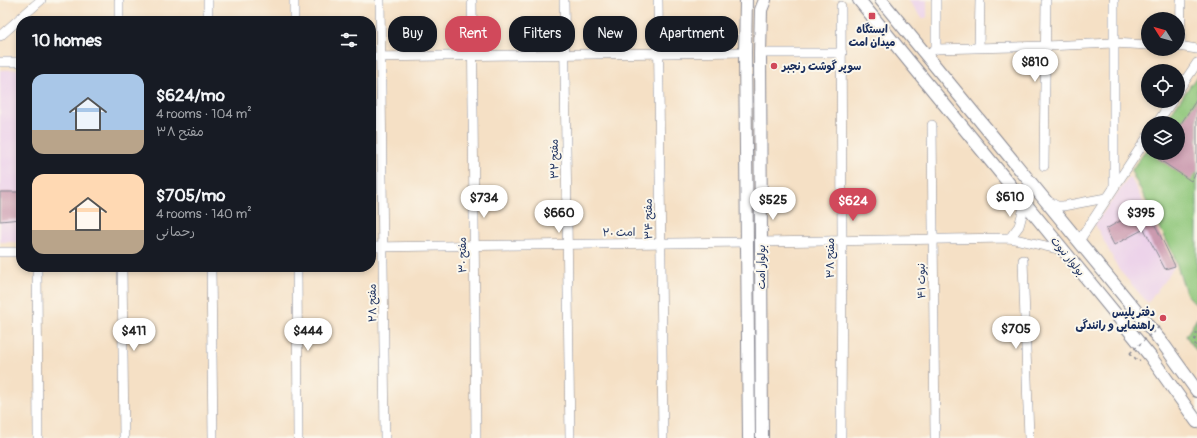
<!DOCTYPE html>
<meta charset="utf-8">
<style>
body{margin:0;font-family:Pangolin,"Playpen Sans Arabic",sans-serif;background:#242831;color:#f1f3f6;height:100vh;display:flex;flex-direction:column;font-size:15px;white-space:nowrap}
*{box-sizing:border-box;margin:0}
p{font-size:13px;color:#9ea1a6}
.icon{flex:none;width:22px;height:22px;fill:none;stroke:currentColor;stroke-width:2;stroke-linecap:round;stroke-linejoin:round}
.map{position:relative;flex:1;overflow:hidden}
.details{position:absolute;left:16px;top:16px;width:360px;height:256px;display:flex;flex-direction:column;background:#171b24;border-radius:16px;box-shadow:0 2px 6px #0003}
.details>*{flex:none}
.banner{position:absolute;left:388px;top:16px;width:380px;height:36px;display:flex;gap:8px}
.needle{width:26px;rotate:307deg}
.controls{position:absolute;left:1141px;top:12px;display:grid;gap:8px}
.controls a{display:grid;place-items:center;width:44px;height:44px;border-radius:50%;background:#171b24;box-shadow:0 2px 6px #0003;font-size:20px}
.price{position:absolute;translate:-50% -34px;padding:0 9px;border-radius:14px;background:#fff;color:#222;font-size:13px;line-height:26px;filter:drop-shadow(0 1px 2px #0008)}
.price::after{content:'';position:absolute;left:50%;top:24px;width:12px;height:9px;margin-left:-6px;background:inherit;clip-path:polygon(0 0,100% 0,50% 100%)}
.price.active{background:#d1495b;color:#fff}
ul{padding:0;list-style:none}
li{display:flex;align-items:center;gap:12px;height:100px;padding:0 16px}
li span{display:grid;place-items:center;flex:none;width:112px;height:80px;border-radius:12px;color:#555}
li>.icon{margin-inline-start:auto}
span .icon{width:48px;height:48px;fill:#fffc;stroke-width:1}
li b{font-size:17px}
h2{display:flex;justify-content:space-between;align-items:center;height:48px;padding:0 16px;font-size:17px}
.tag{padding:0 14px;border-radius:16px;background:#171b24;box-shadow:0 2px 6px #0003;font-size:14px;line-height:36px}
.tag.active{background:#d1495b;color:#fff}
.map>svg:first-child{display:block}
.built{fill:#ecd1ea}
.green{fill:#8ec679;stroke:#547a6c}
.building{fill:#cb9aaf}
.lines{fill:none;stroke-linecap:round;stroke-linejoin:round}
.minor-casing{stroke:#888892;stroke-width:10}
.major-casing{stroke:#888892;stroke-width:14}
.path{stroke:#888892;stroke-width:1.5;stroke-dasharray:3 3;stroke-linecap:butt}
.minor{stroke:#fff;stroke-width:9}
.major{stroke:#fff;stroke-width:12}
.path-bridge{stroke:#888892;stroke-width:1.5;stroke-dasharray:3 3;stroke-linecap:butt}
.poi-dot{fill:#d1495b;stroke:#fbf7ec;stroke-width:1.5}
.labels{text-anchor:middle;stroke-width:4;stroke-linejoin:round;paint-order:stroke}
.poi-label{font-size:11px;font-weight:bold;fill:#1b2f5e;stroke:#fbf7ec}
.street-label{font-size:11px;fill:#1b2f5e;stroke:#fbf7ec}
</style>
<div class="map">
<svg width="1197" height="438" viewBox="0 0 1197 438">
<rect width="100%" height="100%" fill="#fbf7ec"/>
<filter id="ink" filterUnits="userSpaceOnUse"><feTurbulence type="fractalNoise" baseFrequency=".025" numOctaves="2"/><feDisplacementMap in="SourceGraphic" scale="8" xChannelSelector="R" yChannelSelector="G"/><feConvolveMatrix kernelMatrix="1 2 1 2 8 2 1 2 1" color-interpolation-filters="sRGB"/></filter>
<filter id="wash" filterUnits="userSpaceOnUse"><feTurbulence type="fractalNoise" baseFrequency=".012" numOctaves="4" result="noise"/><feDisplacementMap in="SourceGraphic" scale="16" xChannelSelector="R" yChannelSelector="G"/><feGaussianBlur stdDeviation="0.9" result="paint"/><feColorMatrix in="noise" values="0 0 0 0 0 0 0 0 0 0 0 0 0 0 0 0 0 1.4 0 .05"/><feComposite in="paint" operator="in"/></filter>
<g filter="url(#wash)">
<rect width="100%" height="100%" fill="#f5e0c5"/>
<g class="built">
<polygon points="908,0 927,0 927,17 923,19"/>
<polygon points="21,69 21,242 0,242 0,70"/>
<polygon points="1130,176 1175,266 1148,303 1119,270 1095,224"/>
</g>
<g class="green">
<polygon points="1197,76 1197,306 1186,293 1172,251 1131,171 1148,147 1148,153 1178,153 1178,123 1164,123"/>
<polygon points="1197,318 1197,352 1186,336"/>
</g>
<g id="blocks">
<g class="building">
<polygon points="1197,99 1197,171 1191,181 1157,158 1161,153 1178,153 1178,128"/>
<polygon points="0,192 21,192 21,219 0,221"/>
<polygon points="1145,207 1157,229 1175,266 1165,269 1144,229 1114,245 1106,229"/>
</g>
</g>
</g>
<g filter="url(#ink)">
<use href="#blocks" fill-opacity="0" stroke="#888892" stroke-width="1"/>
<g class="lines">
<defs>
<g id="minor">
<polyline points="119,0 119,21"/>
<polyline points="208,0 208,21"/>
<polyline points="294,0 294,21"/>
<polyline points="380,0 385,438"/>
<polyline points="472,0 476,438"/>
<polyline points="564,0 570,438"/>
<polyline points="658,0 663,438"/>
<polyline points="1114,0 1114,187"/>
<polyline points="841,6 842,240 841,438"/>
<polyline points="0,36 41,0"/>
<polyline points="1178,46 1197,49"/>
<polyline points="979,47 980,0"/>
<polyline points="1180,47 1181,0"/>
<polyline points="936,49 1046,46 1113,43 1148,45"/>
<polyline points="932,51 936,49 936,0"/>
<polyline points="760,53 842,53"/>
<polyline points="371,57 745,52"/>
<polyline points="0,62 21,62"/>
<polyline points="1178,91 1197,63"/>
<polyline points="1157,123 1172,101"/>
<polyline points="932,125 935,438"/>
<polyline points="1044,166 1046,0"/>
<polyline points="1048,201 1057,206 1063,206 1106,198"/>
<polyline points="1010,238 1019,226 1025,204"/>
<polyline points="1079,241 1148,136"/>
<polyline points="761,242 1010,238 1063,250"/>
<polyline points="371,247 747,242"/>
<polyline points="0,252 21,252"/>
<polyline points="1023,260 1029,438"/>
<polyline points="37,267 38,438"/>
<polyline points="122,267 124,438"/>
<polyline points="211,267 213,438"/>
<polyline points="297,267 298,438"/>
</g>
<g id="major">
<polyline points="746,0 745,52 749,438"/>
<polyline points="859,0 1150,356 1197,422"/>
<polyline points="881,0 1164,345 1197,391"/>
<polyline points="762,438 760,53 761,10 765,0"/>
</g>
</defs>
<use href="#minor" class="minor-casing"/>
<use href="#major" class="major-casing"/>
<g class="path">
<polyline points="1197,332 1194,342 1197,347"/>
<polyline points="1130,353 1138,361 1140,360"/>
</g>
<use href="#minor" class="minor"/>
<use href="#major" class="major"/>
<polyline class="path-bridge" points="1130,353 1161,325"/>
</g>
</g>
<g class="poi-dot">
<rect x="868" y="12" width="8" height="8" rx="2"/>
<circle cx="774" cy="66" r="4"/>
<circle cx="1163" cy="318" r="4"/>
</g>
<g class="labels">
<g class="poi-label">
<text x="872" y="33">ایستگاه<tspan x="872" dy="13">میدان امت</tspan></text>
<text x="782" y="70" text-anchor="start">سوپر گوشت رنجبر</text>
<text x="1155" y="316" text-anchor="end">دفتر پلیس<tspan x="1155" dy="13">راهنمایی و رانندگی</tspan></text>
</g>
<g class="street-label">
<text transform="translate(554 159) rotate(-91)" y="4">مفتح ۳۲</text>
<text transform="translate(648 219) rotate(-91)" y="4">مفتح ۳۴</text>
<text transform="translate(619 232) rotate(-1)" y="4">امت ۲۰</text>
<text transform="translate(462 255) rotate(-91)" y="4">مفتح ۳۰</text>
<text transform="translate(1068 256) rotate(51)" y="4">بولوار نبوت</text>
<text transform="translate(830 258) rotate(-90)" y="4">مفتح ۳۸</text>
<text transform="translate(761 267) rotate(-90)" y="4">بولوار امت</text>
<text transform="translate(921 281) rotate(-91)" y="4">نبوت ۴۱</text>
<text transform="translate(372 303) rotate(-91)" y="4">مفتح ۲۸</text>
</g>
</g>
</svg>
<div class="controls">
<a><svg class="needle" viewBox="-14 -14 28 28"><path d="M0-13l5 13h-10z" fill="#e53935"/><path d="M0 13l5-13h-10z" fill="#9ea1a6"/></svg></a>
<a><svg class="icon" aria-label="locate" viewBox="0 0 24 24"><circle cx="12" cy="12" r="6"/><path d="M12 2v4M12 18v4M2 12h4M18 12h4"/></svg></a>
<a><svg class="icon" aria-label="layers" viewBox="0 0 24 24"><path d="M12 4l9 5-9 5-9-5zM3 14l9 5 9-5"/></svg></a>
</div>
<b class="price" style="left:1035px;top:83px">$810</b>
<b class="price" style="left:1010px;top:218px">$610</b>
<b class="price" style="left:484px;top:219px">$734</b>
<b class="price" style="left:773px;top:221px">$525</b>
<b class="price active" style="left:853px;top:222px">$624</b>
<b class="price" style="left:559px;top:234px">$660</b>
<b class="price" style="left:1141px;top:234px">$395</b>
<b class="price" style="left:1016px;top:350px">$705</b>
<b class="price" style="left:134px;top:352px">$411</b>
<b class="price" style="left:308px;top:352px">$444</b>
<div class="banner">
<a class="tag">Buy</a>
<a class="tag active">Rent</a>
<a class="tag">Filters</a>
<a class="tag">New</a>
<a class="tag">Apartment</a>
</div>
<section class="details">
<h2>10 homes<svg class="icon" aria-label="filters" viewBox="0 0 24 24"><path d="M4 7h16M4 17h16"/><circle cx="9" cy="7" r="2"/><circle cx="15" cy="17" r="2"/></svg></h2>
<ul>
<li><span style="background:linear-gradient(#a9c7e8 70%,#b9a48a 0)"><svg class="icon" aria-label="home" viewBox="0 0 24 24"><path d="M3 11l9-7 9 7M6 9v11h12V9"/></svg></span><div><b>$624/mo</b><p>4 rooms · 104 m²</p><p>مفتح ۳۸</p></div></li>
<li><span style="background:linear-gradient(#ffd9b3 70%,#b9a48a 0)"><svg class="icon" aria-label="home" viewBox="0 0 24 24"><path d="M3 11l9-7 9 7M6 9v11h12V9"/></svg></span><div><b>$705/mo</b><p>4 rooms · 140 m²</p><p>رحمانی</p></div></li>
</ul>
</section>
</div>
